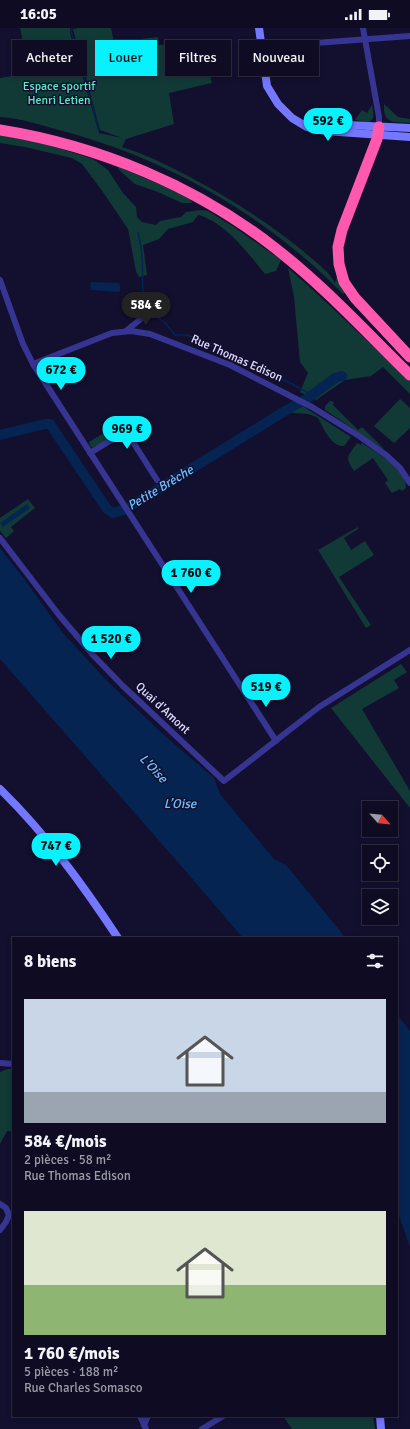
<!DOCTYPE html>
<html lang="fr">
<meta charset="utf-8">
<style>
body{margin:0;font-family:Signika,sans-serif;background:#1c1930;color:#f1f3f6;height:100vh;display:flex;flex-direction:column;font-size:15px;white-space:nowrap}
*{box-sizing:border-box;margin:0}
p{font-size:13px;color:#9b9ba6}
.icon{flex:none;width:22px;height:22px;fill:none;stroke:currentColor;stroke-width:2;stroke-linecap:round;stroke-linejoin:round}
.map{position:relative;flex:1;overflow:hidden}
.side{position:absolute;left:12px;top:909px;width:386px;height:480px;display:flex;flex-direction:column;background:#0e0b23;border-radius:0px;box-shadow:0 2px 6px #0003,0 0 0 1px #2e2b41}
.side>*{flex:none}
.hud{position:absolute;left:12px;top:12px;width:386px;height:36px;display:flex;gap:8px}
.needle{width:26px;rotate:117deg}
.fabs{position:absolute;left:362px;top:773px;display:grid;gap:8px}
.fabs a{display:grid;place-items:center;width:36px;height:36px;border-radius:0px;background:#0e0b23;box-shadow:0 2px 6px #0003,0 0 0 1px #2e2b41;font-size:20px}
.price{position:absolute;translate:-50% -34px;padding:0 9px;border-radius:14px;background:#09f1ff;color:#111;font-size:13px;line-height:26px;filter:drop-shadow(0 1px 2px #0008)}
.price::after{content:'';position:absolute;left:50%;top:24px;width:12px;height:9px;margin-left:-6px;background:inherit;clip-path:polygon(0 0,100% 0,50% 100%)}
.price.selected{background:#222;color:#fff}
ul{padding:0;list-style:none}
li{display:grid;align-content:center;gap:8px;height:212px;padding:0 12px}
li span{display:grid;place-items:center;height:124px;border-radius:0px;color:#555}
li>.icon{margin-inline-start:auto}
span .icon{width:72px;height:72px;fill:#fffc;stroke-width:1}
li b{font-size:17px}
h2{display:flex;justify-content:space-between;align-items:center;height:48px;padding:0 12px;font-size:17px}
.tag{padding:0 14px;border-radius:0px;background:#0e0b23;box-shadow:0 2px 6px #0003,0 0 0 1px #2e2b41;font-size:14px;line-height:36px}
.tag.selected{background:#09f1ff;color:#111}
.status{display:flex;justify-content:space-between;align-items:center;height:28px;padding:0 20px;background:#0e0b23;direction:ltr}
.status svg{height:11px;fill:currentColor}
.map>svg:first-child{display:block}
.green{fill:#113a37}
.water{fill:#052452}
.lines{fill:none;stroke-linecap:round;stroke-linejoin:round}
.stream{stroke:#052452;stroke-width:1.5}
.river{stroke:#052452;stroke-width:10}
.street{stroke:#363692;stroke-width:6}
.secondary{stroke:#7477ff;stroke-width:8}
.highway{stroke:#ff58af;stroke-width:11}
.labels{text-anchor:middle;stroke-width:3;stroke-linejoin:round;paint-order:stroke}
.park-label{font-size:12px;fill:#5cecc2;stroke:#130f2f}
.street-label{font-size:12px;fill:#e0ddff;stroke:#130f2f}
.water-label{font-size:13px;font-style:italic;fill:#6bc1ff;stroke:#130f2f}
</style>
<div class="status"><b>16:05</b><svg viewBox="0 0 49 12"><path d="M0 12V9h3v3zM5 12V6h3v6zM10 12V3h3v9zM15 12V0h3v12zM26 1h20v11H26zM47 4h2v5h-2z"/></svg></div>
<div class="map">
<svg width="410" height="1401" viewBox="0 0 410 1401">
<rect width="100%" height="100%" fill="#130f2f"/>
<g class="green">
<path d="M20 0H70V5L99 105 122 110 100 102 73 1 79 0H111L114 14 158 9 159 17 201 12 212 55 169 65 174 96 126 111 122 119C150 128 174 140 199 154 236 174 271 197 303 223 314 233 328 242 335 255L337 248 347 264 343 266C266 187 166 130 59 102 40 97 20 90 0 89V50L28 45 25 27H26Z"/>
<path d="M384 76 398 89 410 91V95C394 94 383 97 384 76Z"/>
<path d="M372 77C373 84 376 90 369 94L355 92 362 82 367 85Z"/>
<path d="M0 107 42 115 93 131 108 142 123 165 136 179 137 189 142 194 156 197 160 193 181 189 186 184 201 182 208 183 234 199 281 232 276 243 265 246C247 224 225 194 198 187L193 194 168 201 159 211 143 217 147 247 139 249 136 243 128 201 103 164 82 136 72 130 25 119 0 115Z"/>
<polygon points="119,139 191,170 192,175 182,175 158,164 135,156 118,141"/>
<polygon points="288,240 312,261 410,353 410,366 383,339 371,348 345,352 316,372 300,364 308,345 300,334 294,269"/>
<polygon points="400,371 410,380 410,400 394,415 374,398"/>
<polygon points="330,373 334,374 333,377 358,402 362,399 385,422 325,382 325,378"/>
<path d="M301 377 351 409 344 418C331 419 323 399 318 390 308 384 300 386 290 385Z"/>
<polygon points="124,393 128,399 93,420 90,418 89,414"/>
<path d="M357 415 361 417 362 415C376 424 407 442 406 460L402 463 400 461 392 465 385 455 388 452 373 430 354 443C344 428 348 429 357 415Z"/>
<polygon points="28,471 35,480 11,499 14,503 6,510 0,503 0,490"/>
<polygon points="358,499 358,501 344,510 351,522 365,513 374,527 339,549 371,597 366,600 318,522"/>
<polygon points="401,636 407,644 394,652 399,660 362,681 410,763 410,780 331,680"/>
<polygon points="7,1041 13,1041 13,1103 7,1103 0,1116 0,1044"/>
<polygon points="283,1388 373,1388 375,1401 292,1401"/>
</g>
<g class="water">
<polygon points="92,254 119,255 120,257 120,263 118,264 91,262 90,255"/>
<polygon points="27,476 30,480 3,499 0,495"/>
<polygon points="0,520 25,552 63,605 105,651 165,708 214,750 220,766 274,831 286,837 346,910 243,910 189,847 0,631"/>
<polygon points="397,986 410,1003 410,1219 397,1182"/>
</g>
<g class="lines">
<g class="stream">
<polyline points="72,0 71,3 99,102"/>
<path d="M138 205C140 213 142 222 142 230 144 248 139 265 149 281"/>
<polyline points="153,285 166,296 175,307 186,307 193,309 292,356 312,367"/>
</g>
<polyline class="river" points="0,407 45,396 50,396 107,481 113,485 126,481 285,383 308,370 335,350 342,348"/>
<g class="street">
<polyline points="363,0 379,89 379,99"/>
<polyline points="261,19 410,8"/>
<polyline points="0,252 23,316 33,336 276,713"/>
<polyline points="126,303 148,285 153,280"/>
<polyline points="33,336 112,305 131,303 150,306 230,337 312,379 359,408 386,427 400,440 410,455"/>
<polyline points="90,425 126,403 157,452"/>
<polyline points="0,510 59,587 93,627 123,658 224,753 319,679 410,622"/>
<polyline points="0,1035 13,1036"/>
<polyline points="0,1176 6,1180 9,1187 6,1194 0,1202"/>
<polyline points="140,1388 146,1401"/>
<polyline points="144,1397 148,1388"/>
<polyline points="202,1401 223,1388"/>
</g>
<g class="secondary">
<polyline points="259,0 267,58 278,76 292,90 307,99 325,103 410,109"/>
<polyline points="312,100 321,97 327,96 410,100"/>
<path d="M0 761C46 806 83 857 118 910"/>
<polyline points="380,1388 381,1401"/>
</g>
<g class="highway">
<polyline points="379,99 377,111 342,202 338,219 339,236 344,254 355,270 410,329"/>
<path d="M0 102C99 118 196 158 275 220 324 258 366 304 410 347"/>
</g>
</g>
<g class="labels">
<g class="park-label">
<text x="59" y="62">Espace sportif<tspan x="59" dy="14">Henri Letien</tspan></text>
</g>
<g class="street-label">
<text transform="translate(237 330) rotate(24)" y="4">Rue Thomas Edison</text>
<text transform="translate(163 680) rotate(43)" y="4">Quai d'Amont</text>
</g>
<g class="water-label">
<text transform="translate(160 459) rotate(-31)" y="5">Petite Brèche</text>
<text transform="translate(154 740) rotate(46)" y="5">L'Oise</text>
<text x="180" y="780">L’Oise</text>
</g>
</g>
</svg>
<div class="fabs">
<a><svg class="needle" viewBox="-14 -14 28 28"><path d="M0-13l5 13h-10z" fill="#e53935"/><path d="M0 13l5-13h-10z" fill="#9b9ba6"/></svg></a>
<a><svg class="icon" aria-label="locate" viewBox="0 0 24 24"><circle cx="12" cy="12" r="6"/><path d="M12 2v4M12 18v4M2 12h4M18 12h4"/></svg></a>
<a><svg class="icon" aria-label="layers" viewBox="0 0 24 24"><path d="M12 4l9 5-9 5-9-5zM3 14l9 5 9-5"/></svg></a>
</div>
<b class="price" style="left:328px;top:114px">592 €</b>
<b class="price selected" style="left:146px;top:298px">584 €</b>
<b class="price" style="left:61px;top:363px">672 €</b>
<b class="price" style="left:127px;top:422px">969 €</b>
<b class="price" style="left:191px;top:566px">1 760 €</b>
<b class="price" style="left:111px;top:632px">1 520 €</b>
<b class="price" style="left:266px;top:680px">519 €</b>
<b class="price" style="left:56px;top:839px">747 €</b>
<div class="hud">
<a class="tag">Acheter</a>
<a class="tag selected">Louer</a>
<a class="tag">Filtres</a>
<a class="tag">Nouveau</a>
</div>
<section class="side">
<h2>8 biens<svg class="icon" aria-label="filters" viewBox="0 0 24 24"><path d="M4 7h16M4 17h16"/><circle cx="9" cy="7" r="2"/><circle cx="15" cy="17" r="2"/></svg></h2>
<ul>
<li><span style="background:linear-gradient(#c9d6e8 75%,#9aa5b1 0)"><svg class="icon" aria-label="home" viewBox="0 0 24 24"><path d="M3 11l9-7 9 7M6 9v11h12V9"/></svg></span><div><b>584 €/mois</b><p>2 pièces · 58 m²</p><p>Rue Thomas Edison</p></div></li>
<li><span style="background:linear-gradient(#dfe7d0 60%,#8fb573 0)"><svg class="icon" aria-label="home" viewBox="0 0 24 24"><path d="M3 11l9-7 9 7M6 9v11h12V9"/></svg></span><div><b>1 760 €/mois</b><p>5 pièces · 188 m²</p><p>Rue Charles Somasco</p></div></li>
</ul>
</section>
</div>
